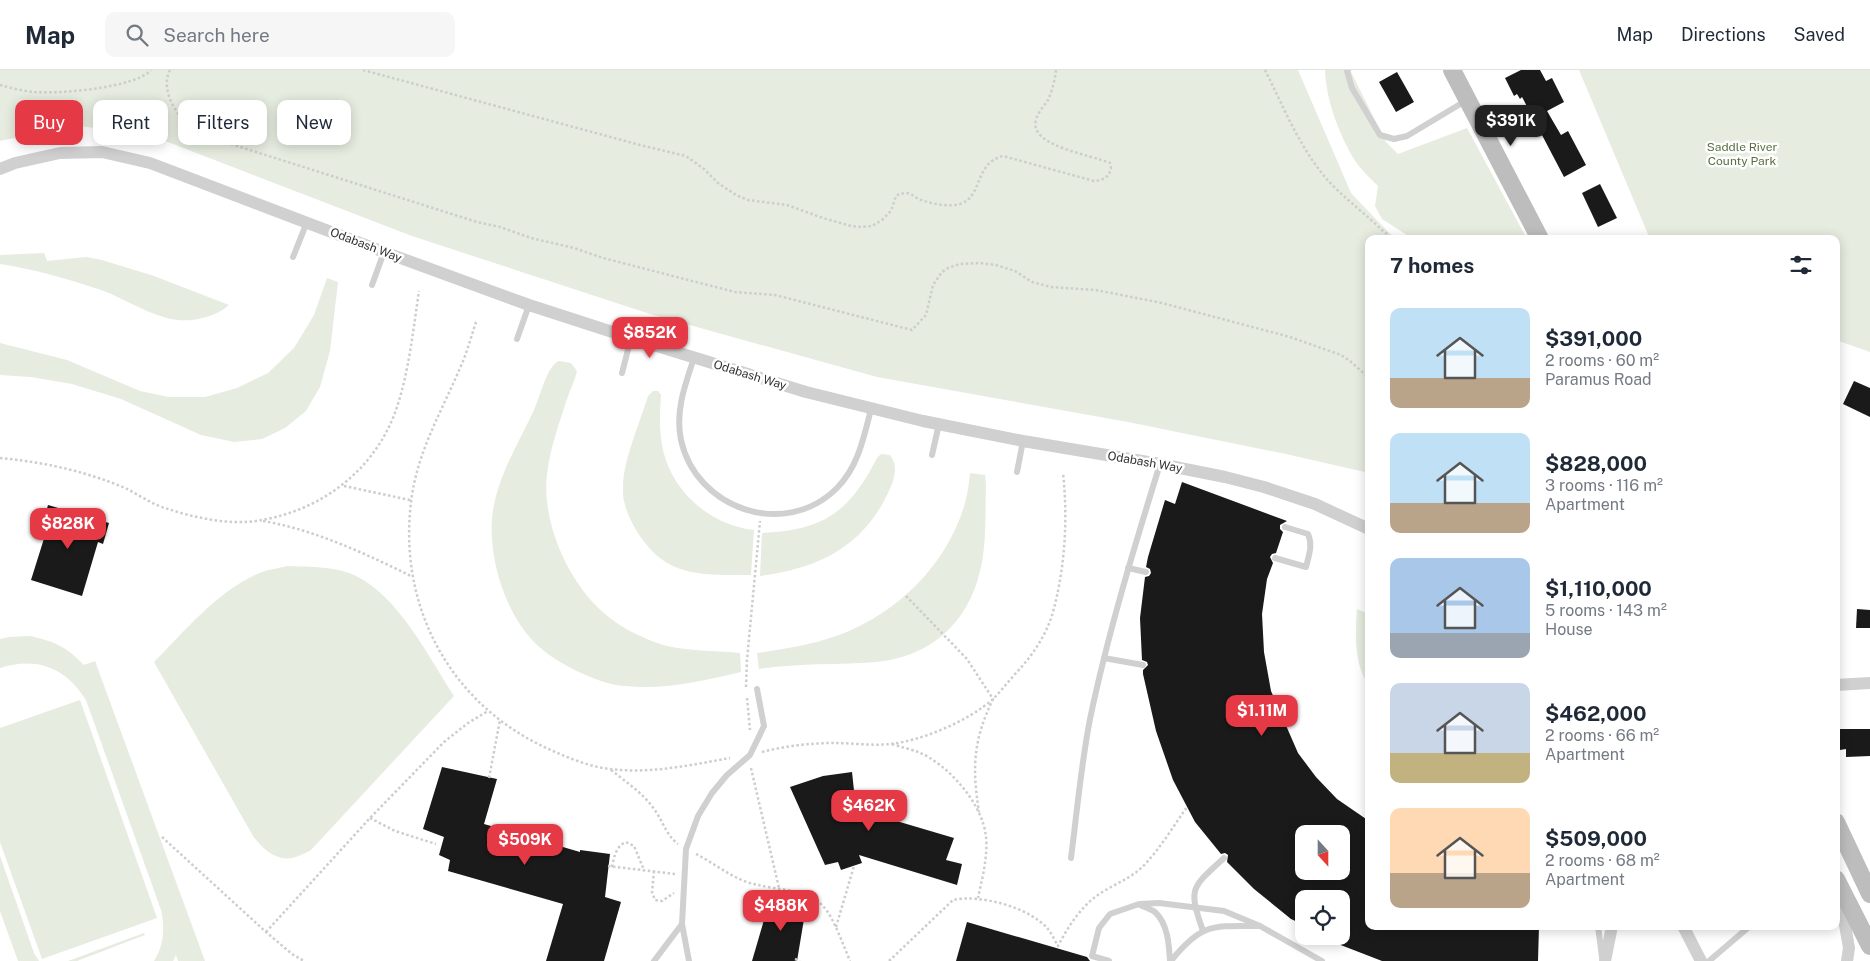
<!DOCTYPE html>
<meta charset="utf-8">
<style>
body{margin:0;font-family:"Public Sans",sans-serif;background:#f6f6f7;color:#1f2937;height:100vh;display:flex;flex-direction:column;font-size:19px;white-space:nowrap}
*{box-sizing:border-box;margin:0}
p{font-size:16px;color:#747a83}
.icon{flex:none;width:28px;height:28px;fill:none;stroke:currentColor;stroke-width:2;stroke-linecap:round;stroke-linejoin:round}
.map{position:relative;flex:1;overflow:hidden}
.panel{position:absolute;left:1365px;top:165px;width:475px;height:695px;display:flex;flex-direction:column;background:#fff;border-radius:10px;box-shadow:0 2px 12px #0003}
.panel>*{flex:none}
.top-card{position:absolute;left:15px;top:30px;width:475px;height:45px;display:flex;gap:10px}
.needle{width:32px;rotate:159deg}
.controls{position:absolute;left:1295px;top:755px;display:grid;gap:10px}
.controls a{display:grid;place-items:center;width:55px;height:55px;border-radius:10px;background:#fff;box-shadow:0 2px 12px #0003;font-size:25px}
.price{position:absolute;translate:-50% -42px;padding:0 11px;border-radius:10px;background:#e63946;color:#fff;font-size:16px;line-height:32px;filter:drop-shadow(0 1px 2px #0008)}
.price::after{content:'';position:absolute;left:50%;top:30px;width:15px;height:11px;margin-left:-8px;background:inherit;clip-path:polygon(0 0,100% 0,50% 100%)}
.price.selected{background:#222;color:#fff}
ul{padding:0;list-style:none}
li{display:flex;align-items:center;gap:15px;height:125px;padding:0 25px}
li span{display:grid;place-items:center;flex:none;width:140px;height:100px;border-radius:10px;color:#555}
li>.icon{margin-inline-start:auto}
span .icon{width:60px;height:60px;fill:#fffc;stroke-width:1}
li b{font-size:21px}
h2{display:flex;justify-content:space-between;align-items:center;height:60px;padding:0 25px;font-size:21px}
.chip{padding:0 18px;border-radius:10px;background:#fff;box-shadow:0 2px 12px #0003;font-size:18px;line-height:45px}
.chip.selected{background:#e63946;color:#fff}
header{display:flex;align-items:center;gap:30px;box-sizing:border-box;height:70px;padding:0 25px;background:#fff;border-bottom:1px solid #e0e1e3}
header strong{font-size:24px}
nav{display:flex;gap:28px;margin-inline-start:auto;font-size:18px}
.search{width:350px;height:45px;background:#f6f6f7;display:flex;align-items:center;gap:12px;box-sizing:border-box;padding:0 18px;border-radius:10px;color:#747a83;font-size:19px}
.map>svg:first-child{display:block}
.green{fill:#e6ecdf}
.building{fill:#1a1a1a;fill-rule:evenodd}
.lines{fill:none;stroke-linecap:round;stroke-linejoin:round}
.path{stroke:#cdcdcd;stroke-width:2.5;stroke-dasharray:2.5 2.5;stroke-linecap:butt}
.service{stroke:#d0d0d0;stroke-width:6}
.minor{stroke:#d0d0d0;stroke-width:12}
.secondary{stroke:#bdbdbd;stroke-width:18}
.labels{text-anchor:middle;stroke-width:5;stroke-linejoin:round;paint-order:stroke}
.park-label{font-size:12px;fill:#56703f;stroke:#fff}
.street-label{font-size:12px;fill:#333;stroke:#fff}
</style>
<header>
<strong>Map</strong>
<div class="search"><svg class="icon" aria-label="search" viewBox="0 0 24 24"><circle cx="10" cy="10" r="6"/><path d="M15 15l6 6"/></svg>Search here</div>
<nav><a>Map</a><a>Directions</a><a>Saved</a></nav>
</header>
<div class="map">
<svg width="1870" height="891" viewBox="0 0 1870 891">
<rect width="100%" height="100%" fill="#fff"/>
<g class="green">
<polygon points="0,0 1298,0 1351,123 1395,169 1369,169 1369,403 1286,384 1128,352 877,307 650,244 412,166 160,69 75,55 0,71"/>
<path d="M1325 0H1350L1386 72 1398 84 1467 58 1527 169H1413L1382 149 1375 136 1378 116C1370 108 1360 99 1354 89 1339 64 1326 30 1325 0Z"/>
<polygon points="1579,0 1870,0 1870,282 1836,270 1836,169 1650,169"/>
<path d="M44 183 47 191 86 187 102 190 154 206 229 235C222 241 214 245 206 247 167 260 135 232 101 220 68 209 34 199 0 194V185Z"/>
<polygon points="327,208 338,212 330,281 320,317 306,341 285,358 262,369 234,372 201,365 121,329 72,314 31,307 0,305 0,273 67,290 140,321 169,327 205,327 237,318 268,303 294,278 314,245"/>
<path d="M559 291 571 293 577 301C575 310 571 318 568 326 560 351 550 378 547 404 541 453 570 518 610 548 624 559 641 567 657 573 684 582 712 580 740 583L741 602C703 611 664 620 625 616 609 615 595 609 581 603 564 595 547 585 534 572 505 542 489 490 492 449 495 411 518 374 534 340 540 328 547 295 559 291Z"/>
<path d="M653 321H658L661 325C660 341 659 358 662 375 670 420 709 455 754 460L751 505C699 505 664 508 635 458 628 446 622 431 623 418 623 390 640 353 648 326Z"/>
<path d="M881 384 890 385C899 396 894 410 889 421 863 477 819 498 760 506L762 463C823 460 849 443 877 388Z"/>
<path d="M970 403 985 405 986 414C985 441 987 475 980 501 968 553 930 587 876 592 837 595 798 593 759 599L757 583C786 579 815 574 842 564 900 541 948 493 965 433 968 423 969 412 970 403Z"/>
<path d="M288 496C310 497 336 496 356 506 399 527 428 586 454 626L311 780C305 783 298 787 292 788 275 791 262 778 253 766L154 592C186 560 219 519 262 502 270 499 280 498 288 496Z"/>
<path d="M1357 539 1369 544V617C1354 593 1355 566 1357 539Z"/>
<path d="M30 566C56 572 65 576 84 595L95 591 205 891H178L176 885 173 891H154C164 876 165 857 161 840L86 630C66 598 37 586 0 598V569L9 567Z"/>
<polygon points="80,630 157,848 42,889 0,772 0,658"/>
<polygon points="0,786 34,883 39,891 18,891 0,841"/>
<polygon points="144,863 145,865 77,891 68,891"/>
</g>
<g class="building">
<polygon points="1521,0 1540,0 1546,11 1552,8 1564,32 1547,41 1561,65 1568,61 1586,95 1564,107 1522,27 1520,29 1517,24 1514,26 1505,8"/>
<polygon points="1397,2 1414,32 1396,42 1379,12"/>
<polygon points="1600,114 1617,148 1598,157 1582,123"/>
<polygon points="1854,311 1870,318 1870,347 1843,334"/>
<path d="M1182 412 1287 451 1280 455V459L1283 462 1276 483 1272 484 1270 487 1273 493 1267 509 1262 544 1264 582 1271 621 1298 683 1316 707 1337 729 1369 751V856H1539L1538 891H1382L1320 867 1341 866V829H1304V855L1291 849 1254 819 1227 792 1228 785 1225 783 1221 784 1195 752 1173 710 1156 661 1143 604V600L1148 595 1147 592 1142 590 1140 548 1145 507 1149 506 1151 503 1150 499 1146 497 1148 487 1165 430 1175 434ZM1304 764H1341V801H1304Z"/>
<polygon points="48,435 109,453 103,474 98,472 82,526 31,510 47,459 42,457"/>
<polygon points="1857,539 1870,540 1870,558 1856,558"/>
<polygon points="1840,659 1870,659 1870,686 1846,687 1846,679 1840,680"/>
<polygon points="442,697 497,709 484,754 580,782 580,780 610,784 605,827 621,832 604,891 546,891 563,834 448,801 450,790 439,785 444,767 423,759"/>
<polygon points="852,702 856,739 954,768 946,790 962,794 957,815 859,785 862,793 841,800 838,792 825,795 790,717 823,706"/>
<polygon points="771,826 806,837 797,891 752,891"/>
<polygon points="967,852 1087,887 1090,891 956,891"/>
</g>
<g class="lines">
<g class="path">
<path d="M170 0C159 22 179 47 193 62L477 152 500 157 531 168 574 178 603 188 735 222 775 225 912 260 926 245 933 215 942 202 948 198 960 194 980 193 996 195 1015 201 1032 212 1051 217 1096 220 1162 233 1290 267 1341 285 1350 291 1369 308"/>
<path d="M363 0 640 75 686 86 704 99 718 113 736 125 748 130 787 135 823 148 851 156 862 157 872 156 882 150 891 141 896 126C899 124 902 123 907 123 912 124 916 128 921 130 932 134 949 137 960 134 983 127 974 93 1003 86L1094 111C1103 110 1109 108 1111 98L1110 93C1092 85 1028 76 1036 50 1038 42 1044 36 1048 30 1052 21 1055 10 1056 0"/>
<path d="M1265 0C1283 36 1299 76 1325 107 1341 126 1366 144 1384 162L1395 169"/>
<path d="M0 15C11 18 23 21 34 22 59 24 135 18 151 0"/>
<path d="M476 252C471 267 467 283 460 298 441 343 417 382 411 432 398 540 453 638 553 681 571 689 591 697 610 699 650 704 691 695 730 688"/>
<path d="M0 388C43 392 85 401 125 418 138 424 151 434 165 438 195 448 231 456 262 450 324 439 375 399 396 340 409 302 413 261 419 221"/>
<polyline points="344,416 410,430"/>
<path d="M263 451C315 460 364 483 411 506"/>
<path d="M906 526 967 589 993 629C973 671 972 697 979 742"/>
<polyline points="746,617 747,590 760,451"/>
<polyline points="747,628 750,660"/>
<path d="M892 674C901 677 910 679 918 682 948 694 983 734 986 767 988 787 982 809 978 828"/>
<path d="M762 682C785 676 810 673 834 673 852 673 872 676 890 674 922 671 970 650 993 629 1001 621 1008 612 1016 603 1032 586 1046 566 1053 542 1065 498 1068 449 1063 403"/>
<polyline points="751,698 779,818"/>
<path d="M611 700C626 712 643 723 654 739 663 751 666 765 678 774"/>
<polyline points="489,708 500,650"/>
<polyline points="370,748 395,761 436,774"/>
<polyline points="162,767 266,862 292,884 304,891"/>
<path d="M696 784C716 794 735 811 758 815 778 820 807 819 823 836 833 846 844 877 850 891"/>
<polyline points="608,796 675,804"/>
<path d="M612 797C614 787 616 776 626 772L634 776 644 800"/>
<polyline points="654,801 652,822 655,830 662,831 674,823"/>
<polyline points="836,857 854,796"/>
<polyline points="266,862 370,748 444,672 468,653 488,641"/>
<polyline points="795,889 800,891"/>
<path d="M889 891 953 830C980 824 1029 837 1048 859 1052 864 1055 871 1058 876 1069 855 1083 833 1104 821 1119 812 1135 806 1146 793 1162 776 1174 755 1187 737"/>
</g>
<g class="service">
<polyline points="1348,0 1347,1 1352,18 1380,65 1394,69 1407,66 1467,30"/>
<polyline points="293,187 307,152"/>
<polyline points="372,215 384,182"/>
<polyline points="517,269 529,235"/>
<path d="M694 288C685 315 675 341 681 370 696 439 785 470 837 418 858 397 864 367 871 339"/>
<polyline points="622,303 631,268"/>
<polyline points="932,385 939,354"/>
<polyline points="1017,402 1023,371"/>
<path d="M1275 488 1306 497C1309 485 1313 475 1308 464L1285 457"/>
<polyline points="1128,498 1146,502"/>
<polyline points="1104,588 1143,595"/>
<path d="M1071 788C1077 742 1081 695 1090 649 1108 563 1134 478 1160 394"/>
<path d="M1140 835C1145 837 1151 839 1155 842 1168 854 1169 875 1170 891"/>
<polyline points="682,854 689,891"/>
<polyline points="1260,856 1322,891"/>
<polyline points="1598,856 1602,887"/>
<path d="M1203 861C1188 818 1191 818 1224 788"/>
<polyline points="654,891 682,854 686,779 698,746 712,723 727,705 750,685 764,656 757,619"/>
<path d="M1109 891 1092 886 1099 858 1110 844 1139 834 1159 833 1224 841 1260 856C1214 856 1202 852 1171 891"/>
<polyline points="1709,891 1750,856"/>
</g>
<g class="minor">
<polyline points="0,99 15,93 60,83 102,82 150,93 384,182 529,235 631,268 806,322 923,351 1023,371 1160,394 1225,407 1264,417 1315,434 1369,459"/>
<polyline points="1836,615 1870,613"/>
<polyline points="1840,826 1849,878 1847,891"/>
<polyline points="1683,856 1701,891"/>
<polyline points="1605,891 1612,856"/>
</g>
<g class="secondary">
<polyline points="1452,0 1540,169"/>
<polyline points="1836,752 1870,824"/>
<polyline points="1836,809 1870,876"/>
</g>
</g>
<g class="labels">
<g class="park-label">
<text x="1742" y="81">Saddle River<tspan x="1742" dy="14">County Park</tspan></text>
</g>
<g class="street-label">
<text transform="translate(366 175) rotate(21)" y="4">Odabash Way</text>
<text transform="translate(750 305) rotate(17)" y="4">Odabash Way</text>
<text transform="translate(1145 392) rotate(10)" y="4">Odabash Way</text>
</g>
</g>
</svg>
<div class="controls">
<a><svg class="needle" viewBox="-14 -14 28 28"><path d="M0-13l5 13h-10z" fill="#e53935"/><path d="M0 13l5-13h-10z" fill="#747a83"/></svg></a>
<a><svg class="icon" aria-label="locate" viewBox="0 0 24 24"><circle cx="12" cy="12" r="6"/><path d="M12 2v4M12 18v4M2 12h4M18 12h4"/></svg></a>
</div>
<b class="price selected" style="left:1511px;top:77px">$391K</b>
<b class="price" style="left:650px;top:289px">$852K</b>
<b class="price" style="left:68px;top:480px">$828K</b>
<b class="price" style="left:1262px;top:667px">$1.11M</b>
<b class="price" style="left:869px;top:762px">$462K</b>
<b class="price" style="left:525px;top:796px">$509K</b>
<b class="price" style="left:781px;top:862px">$488K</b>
<div class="top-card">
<a class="chip selected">Buy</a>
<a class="chip">Rent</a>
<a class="chip">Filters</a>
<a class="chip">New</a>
</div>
<section class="panel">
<h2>7 homes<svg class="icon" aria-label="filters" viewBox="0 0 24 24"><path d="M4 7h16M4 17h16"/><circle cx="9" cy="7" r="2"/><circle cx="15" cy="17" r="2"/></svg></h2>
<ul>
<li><span style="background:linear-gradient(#bfe0f5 70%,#b9a48a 0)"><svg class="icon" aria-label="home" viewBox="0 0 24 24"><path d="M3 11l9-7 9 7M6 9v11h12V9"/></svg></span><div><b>$391,000</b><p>2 rooms · 60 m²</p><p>Paramus Road</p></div></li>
<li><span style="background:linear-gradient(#bfe0f5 70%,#b9a48a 0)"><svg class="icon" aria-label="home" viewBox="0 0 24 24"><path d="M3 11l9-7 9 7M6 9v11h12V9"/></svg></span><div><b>$828,000</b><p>3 rooms · 116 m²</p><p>Apartment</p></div></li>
<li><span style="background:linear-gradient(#a9c7e8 75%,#9aa5b1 0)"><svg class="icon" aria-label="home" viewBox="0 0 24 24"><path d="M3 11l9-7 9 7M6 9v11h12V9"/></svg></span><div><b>$1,110,000</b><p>5 rooms · 143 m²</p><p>House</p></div></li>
<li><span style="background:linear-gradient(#c9d6e8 70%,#c2b280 0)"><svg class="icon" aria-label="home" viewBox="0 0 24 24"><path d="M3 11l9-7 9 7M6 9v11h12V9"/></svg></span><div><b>$462,000</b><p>2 rooms · 66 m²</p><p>Apartment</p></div></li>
<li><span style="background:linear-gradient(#ffd9b3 65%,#b9a48a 0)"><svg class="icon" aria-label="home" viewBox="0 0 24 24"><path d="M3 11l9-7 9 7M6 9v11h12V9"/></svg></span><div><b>$509,000</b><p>2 rooms · 68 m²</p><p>Apartment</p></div></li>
</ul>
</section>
</div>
